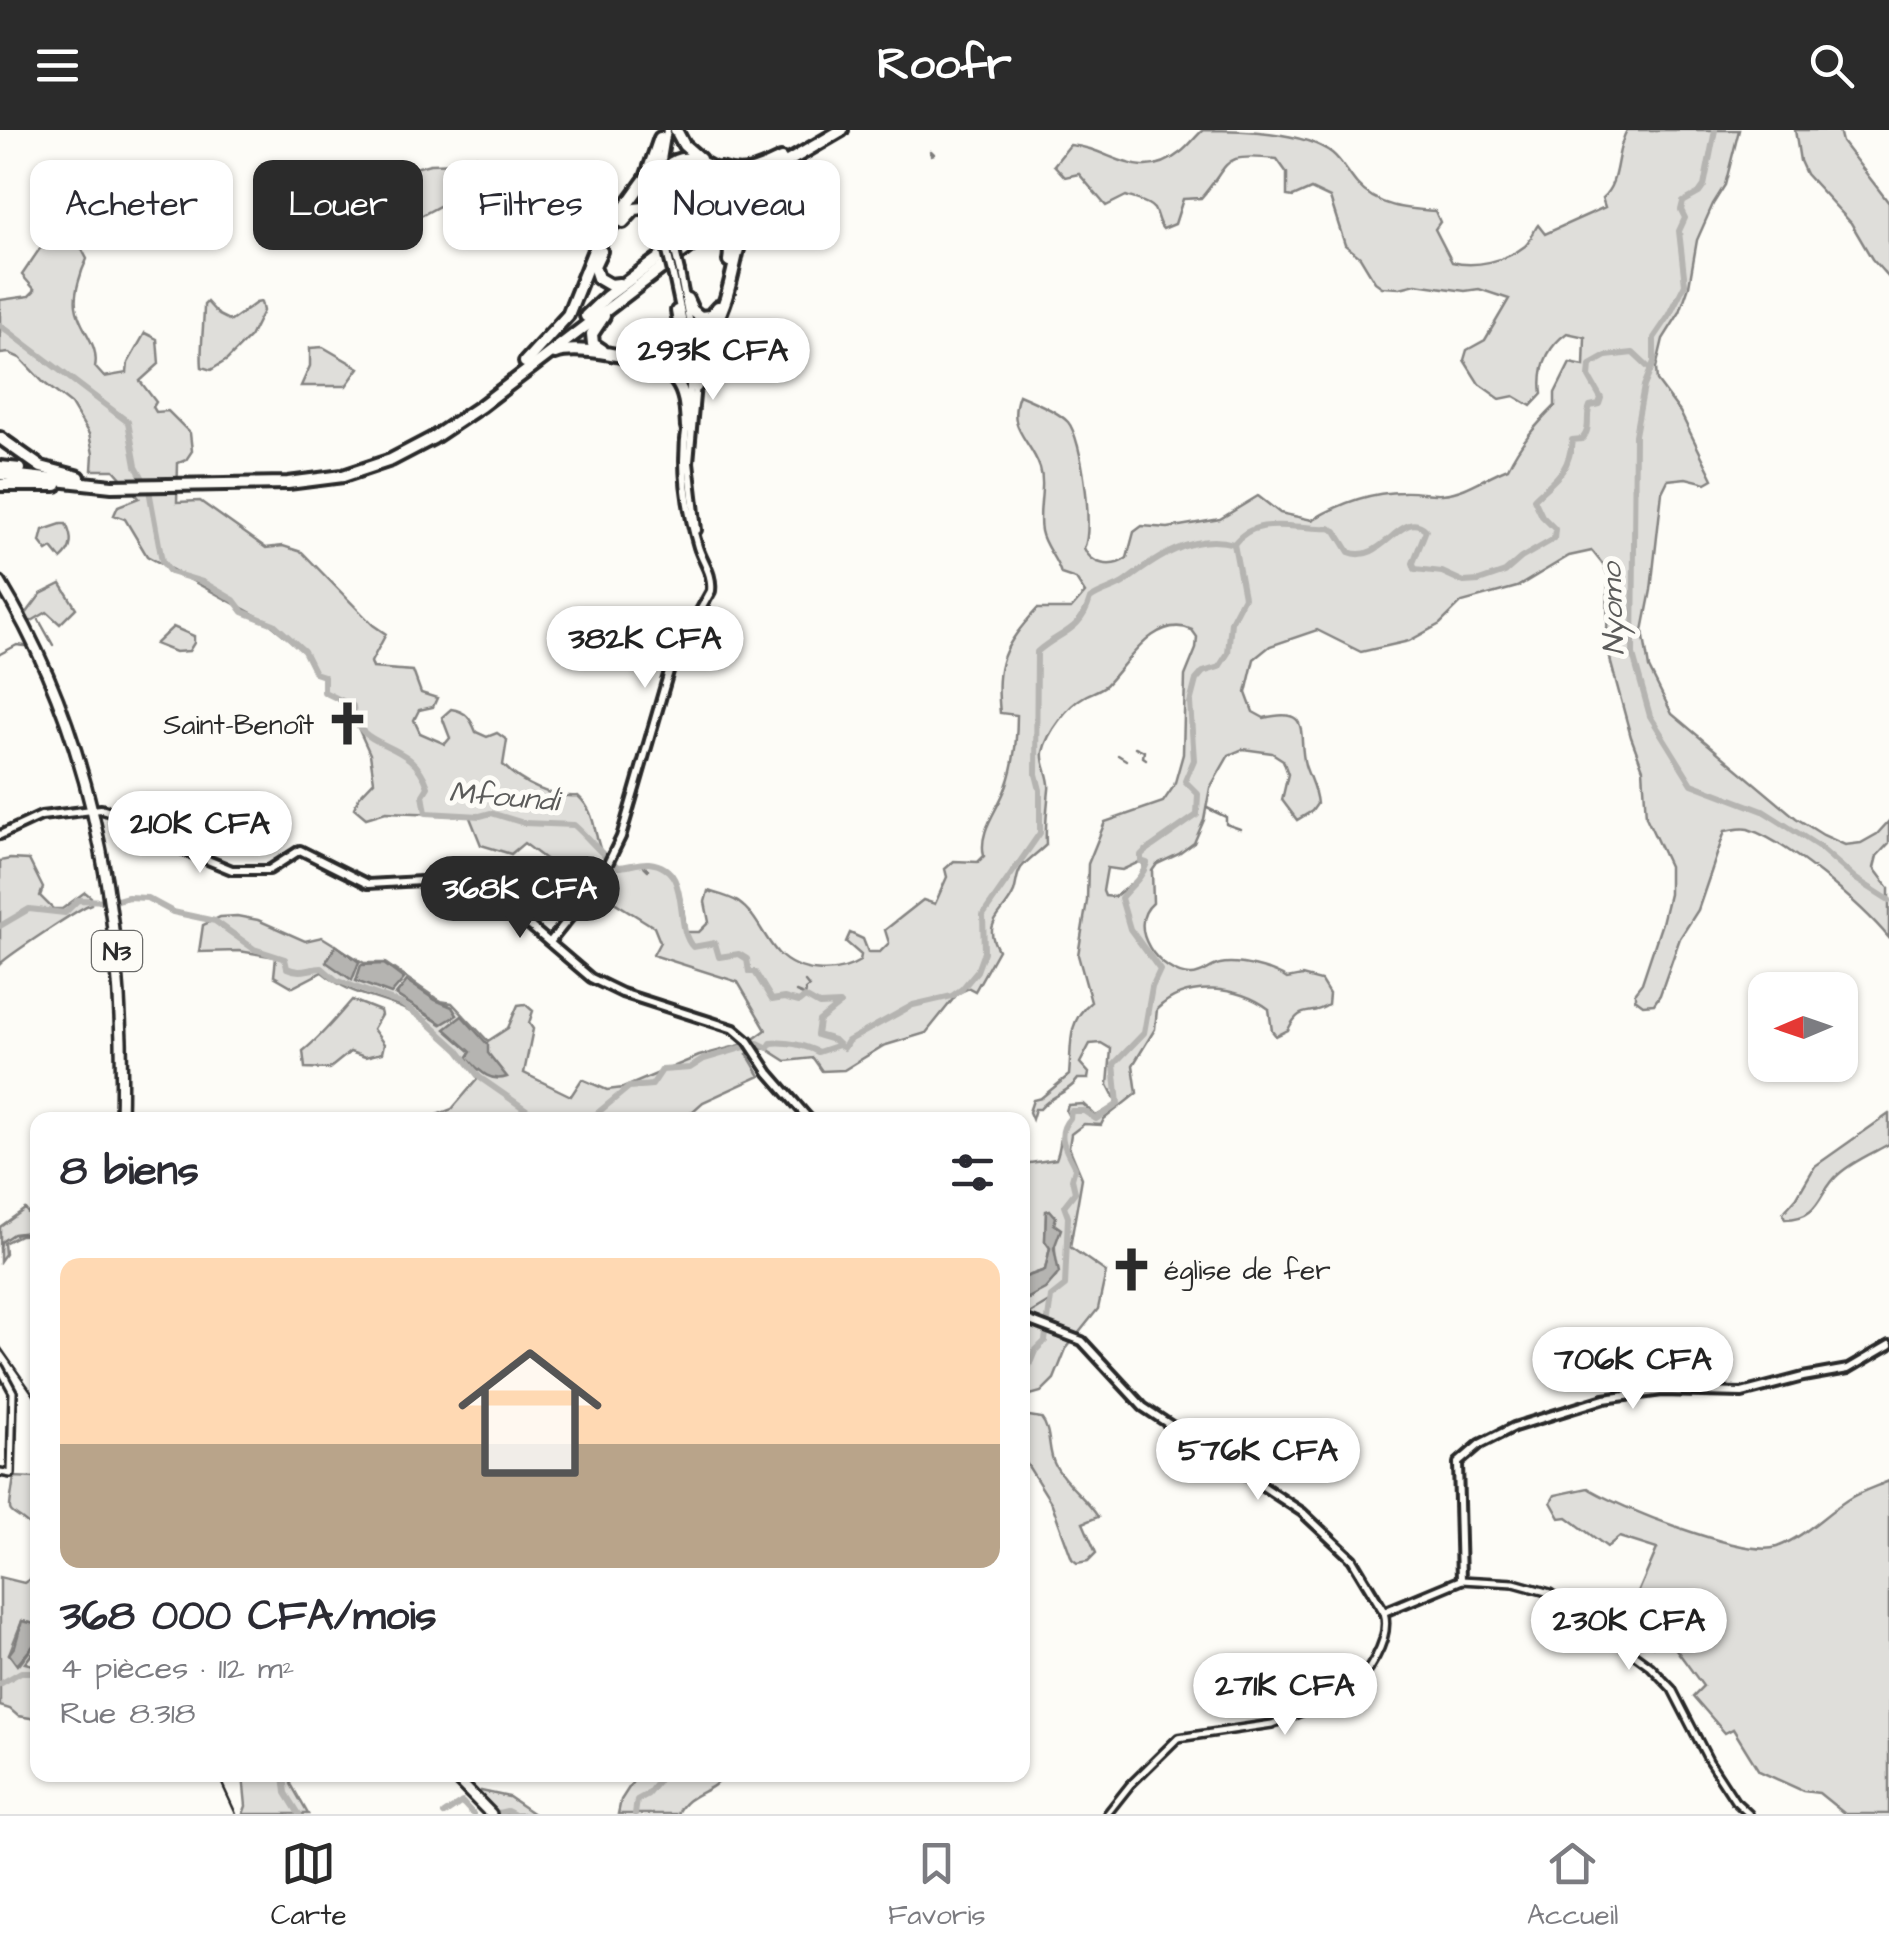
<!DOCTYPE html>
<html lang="fr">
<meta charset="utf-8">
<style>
body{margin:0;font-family:"Architects Daughter",sans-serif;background:#f2f2f3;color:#2b2b33;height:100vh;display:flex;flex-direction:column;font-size:38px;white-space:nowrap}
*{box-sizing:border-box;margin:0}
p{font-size:32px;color:#7c7c81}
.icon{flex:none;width:55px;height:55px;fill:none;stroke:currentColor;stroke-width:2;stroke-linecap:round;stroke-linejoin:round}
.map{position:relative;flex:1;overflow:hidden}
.drawer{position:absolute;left:30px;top:982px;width:1000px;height:670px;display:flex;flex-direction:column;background:#fff;border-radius:20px;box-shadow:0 2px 8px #0004}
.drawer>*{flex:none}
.banner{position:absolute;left:30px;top:30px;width:1000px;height:90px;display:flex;gap:20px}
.needle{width:65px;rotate:268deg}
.tools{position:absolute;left:1748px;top:842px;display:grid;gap:20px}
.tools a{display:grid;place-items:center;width:110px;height:110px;border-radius:20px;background:#fff;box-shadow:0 2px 8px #0004;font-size:50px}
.price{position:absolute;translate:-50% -85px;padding:0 22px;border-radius:35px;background:#fff;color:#222;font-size:32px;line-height:65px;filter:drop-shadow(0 2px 5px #0008)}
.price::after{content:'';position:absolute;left:50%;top:60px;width:30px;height:22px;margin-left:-15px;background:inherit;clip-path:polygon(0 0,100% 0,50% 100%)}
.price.current{background:#2b2b2b;color:#fff}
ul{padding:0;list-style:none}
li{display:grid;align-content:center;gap:20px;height:530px;padding:0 30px}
li span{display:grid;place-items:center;height:310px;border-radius:20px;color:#555}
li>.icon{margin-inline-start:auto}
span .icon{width:180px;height:180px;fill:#fffc;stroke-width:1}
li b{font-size:42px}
h2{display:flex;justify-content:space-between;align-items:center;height:120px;padding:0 30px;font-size:42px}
.chip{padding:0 35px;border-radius:20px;background:#fff;box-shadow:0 2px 8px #0004;font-size:35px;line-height:90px}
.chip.current{background:#2b2b2b;color:#fff}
header{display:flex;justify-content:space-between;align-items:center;height:130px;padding:0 30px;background:#2b2b2b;color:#fff;font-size:45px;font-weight:700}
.tabs{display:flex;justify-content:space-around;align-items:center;height:140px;border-top:2px solid #e1e1e2;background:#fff;font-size:28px;color:#7c7c81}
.tabs a{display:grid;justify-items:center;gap:5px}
.tabs .current{color:#2b2b2b}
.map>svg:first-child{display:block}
.green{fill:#dfdeda;stroke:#858482;stroke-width:2.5;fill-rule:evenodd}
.water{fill:#b5b4b1;stroke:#7e7d7b;stroke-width:2.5}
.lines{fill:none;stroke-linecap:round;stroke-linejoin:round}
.stream{stroke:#7e7d7b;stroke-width:2.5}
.river{stroke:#b5b4b1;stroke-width:6}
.tertiary-casing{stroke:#2b2b2b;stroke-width:12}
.secondary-casing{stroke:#2b2b2b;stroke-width:14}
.trunk-casing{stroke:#2b2b2b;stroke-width:16}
.motorway-casing{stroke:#2b2b2b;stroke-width:18}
.tertiary{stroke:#fdfcf7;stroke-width:5}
.secondary{stroke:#fdfcf7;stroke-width:6}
.trunk{stroke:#fdfcf7;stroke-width:9}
.motorway{stroke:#fdfcf7;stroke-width:10}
.rail{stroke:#2b2b2b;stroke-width:2.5}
.secondary-bridge-casing{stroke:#2b2b2b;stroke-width:14;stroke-linecap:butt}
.secondary-bridge{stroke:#fdfcf7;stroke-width:6}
.labels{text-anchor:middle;stroke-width:10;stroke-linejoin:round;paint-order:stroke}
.shield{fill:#fdfcf7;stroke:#6a6a68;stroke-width:2.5}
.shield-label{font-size:25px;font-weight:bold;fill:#2b2b2b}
.poi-label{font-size:28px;fill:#2b2b2b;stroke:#fdfcf7;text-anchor:end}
.water-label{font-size:30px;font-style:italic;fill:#5b5b5a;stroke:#fdfcf7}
</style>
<header><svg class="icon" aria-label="menu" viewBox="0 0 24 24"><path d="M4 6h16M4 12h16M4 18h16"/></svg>Roofr<svg class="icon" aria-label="search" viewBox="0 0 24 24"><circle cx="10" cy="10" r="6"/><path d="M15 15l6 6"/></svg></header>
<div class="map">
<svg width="1889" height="1684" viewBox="0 0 1889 1684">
<rect width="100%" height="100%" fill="#fdfcf7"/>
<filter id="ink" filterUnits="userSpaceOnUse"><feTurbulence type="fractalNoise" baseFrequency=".01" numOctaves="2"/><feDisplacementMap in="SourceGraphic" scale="20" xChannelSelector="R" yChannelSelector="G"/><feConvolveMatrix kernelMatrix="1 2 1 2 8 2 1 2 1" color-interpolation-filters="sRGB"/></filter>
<g filter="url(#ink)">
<g class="green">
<path d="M1203 0C1239 0 1303 1 1332 23 1342 31 1349 45 1357 54 1377 77 1406 79 1435 81L1440 92 1435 99 1452 132C1475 138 1506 131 1525 116 1532 110 1533 101 1538 95L1545 104 1605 77 1602 68C1621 51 1614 23 1627 0H1739L1725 55 1713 74 1697 110 1689 156 1680 182 1663 209 1656 238 1657 251 1680 282 1713 349 1706 353 1686 348 1668 350 1662 362 1651 460 1643 501 1649 538 1672 584 1796 688 1823 705 1845 715 1861 713 1877 704 1889 691V713L1877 726 1874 738 1889 758V808C1862 775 1788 712 1748 699 1741 697 1733 700 1725 701L1698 780 1680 808 1660 865 1654 874 1643 875 1635 869V862L1642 853 1662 793 1669 764V736L1646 687 1643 639 1631 607 1611 533 1607 510 1608 446 1604 436 1592 421 1569 426 1517 457 1462 472 1440 494 1409 511 1361 522 1317 500 1270 516 1254 529 1246 563 1253 582 1264 588C1313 576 1297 604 1305 635 1309 648 1316 659 1317 674L1312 681 1297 690 1282 670 1288 644 1283 630 1272 623 1243 619 1229 625 1210 658 1204 690 1194 713 1179 724 1157 734 1152 741 1153 773C1125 797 1159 844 1191 845 1203 845 1210 836 1220 834 1237 830 1273 839 1287 849L1302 846 1321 851 1329 864 1328 875C1309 888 1301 873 1288 900L1276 906 1272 901 1269 879C1239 856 1186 850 1157 879L1155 899 1133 935 1137 963 1104 989 1101 995 1084 994 1071 1004 1069 1017 1082 1048 1070 1117 1106 1142 1098 1179 1066 1219 1054 1249 1041 1262 1023 1267V1166L1029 1169 1056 1147 1054 1094 1046 1085 1045 1111 1050 1117 1045 1140 1022 1148 1023 1034 1056 1029C1063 1013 1058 1000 1069 987L1066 981 1068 975 1083 974 1096 986 1115 975 1116 971 1108 955 1111 919 1101 913 1090 914 1080 933 1089 943 1088 949H1078C1069 963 1051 965 1040 979H1035L1032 989 1029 982 1033 970 1041 968 1069 945C1072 917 1066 892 1091 872L1078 825 1087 771 1088 734 1105 692 1163 672 1174 656 1183 624 1185 546 1196 519 1197 507 1192 500C1155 483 1127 534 1106 555 1099 561 1092 562 1085 566 1068 575 1047 603 1043 622 1041 634 1051 647 1049 660 1047 679 1045 695 1046 715 1038 723 1028 729 1021 738 1016 746 1017 753 1014 762 1004 786 981 791 998 820L975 861 969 858 958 863 926 903 883 916 844 940 822 941 813 928 786 931 767 919 757 918 747 924 760 946 703 972 683 990H424L452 979 480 946C464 925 425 887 402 878 370 865 350 865 322 842L293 857 274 846 276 827 239 821 199 822 203 795 220 787 237 786 258 790 305 811 322 807 364 833H385L440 871 452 873 488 911 508 898 518 875 525 874 533 881 529 893 533 899 524 943 571 966 582 949 607 960 623 958 699 926 748 913 766 900 738 852 653 825 660 812 654 797 611 770V741C597 735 585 734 573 744L560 740 524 713 511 724 481 715 469 685 386 682 366 688 354 678 359 667 374 651 370 624 355 591 353 576 324 562V546L315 543 303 521 268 492 147 426 125 389 114 385 118 376 139 368 114 340H92L93 324 89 304 71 274 43 252 20 228 9 223 0 224V170L29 166 35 160 22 145 53 99 77 110 87 129C81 141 74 163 76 176 78 198 100 213 95 237L104 247 127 243 128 233 145 203 157 209 159 234 140 251 156 272 153 277 156 282 168 281 190 303 192 321 186 330 178 333 177 372 200 371 266 418 283 416 302 422 373 495 386 504 371 532 373 538 413 541 421 563 437 568 433 577 419 580 414 590 420 603 445 614 450 608 442 587 451 579C466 581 471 589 476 602L487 607 497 603 507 610 503 635C522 654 551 668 578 666 597 683 593 705 603 726L618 737C629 737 640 732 651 734 680 738 684 777 686 802H699L709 792 705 772 708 761C718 764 730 767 738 772 757 785 763 807 778 823 798 844 836 846 860 831L861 825 846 812 850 803 863 809 868 822H880L889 813 885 800 923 770 935 774 947 747 945 739 954 731 978 732 984 726C978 701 998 680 1006 657 1014 635 1017 608 1017 585L1000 583C995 533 1002 518 1037 479H1071L1085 463 1076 449 1061 444C1057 428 1044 417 1041 401 1037 381 1046 357 1040 338 1030 308 1006 300 1019 265 1031 270 1060 283 1068 292 1082 308 1094 400 1084 418 1091 435 1112 439 1127 428L1134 402 1142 396 1168 398 1220 389 1258 366 1280 383 1312 390C1339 374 1371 362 1403 362 1416 361 1429 365 1442 364 1467 362 1486 346 1508 338 1520 313 1536 295 1555 276V263L1570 233 1584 236 1585 207 1567 203C1546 218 1539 240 1542 264L1531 276 1514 266 1500 269 1479 254 1464 230 1467 220 1485 210 1509 169 1479 159 1465 161 1416 154 1400 158 1382 157 1375 152 1360 127 1345 115 1330 68 1311 59 1293 67 1287 66V43L1277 29C1219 23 1233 31 1201 68L1183 69 1175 94 1163 99C1157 92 1158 86 1154 79 1149 72 1134 69 1126 66L1106 76 1079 44 1065 47 1054 35 1070 15C1111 18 1139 56 1181 22 1189 16 1195 7 1203 0ZM1139 732 1144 734C1141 750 1126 757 1114 767L1105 766 1103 761 1107 738 1122 740ZM407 852 452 877 441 894 396 865Z"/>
<polygon points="1795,0 1839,0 1842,12 1889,73 1889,148 1872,129 1851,93 1806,44 1800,31"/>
<polygon points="476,26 493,31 493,49 486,62 447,72 413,90 377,97 365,103 361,111 347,112 340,106 351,82 354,65 369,50 430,34 464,33"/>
<path d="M207 172 219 185 231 191 256 173 261 172 263 181 250 207 227 230 211 240 202 237C200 222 204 194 204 175Z"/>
<polygon points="323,217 359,238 346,256 301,256 310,236 310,218"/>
<path d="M61 394H66C73 408 73 419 61 429L52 418 47 421 40 412 43 400Z"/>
<polygon points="61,454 76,478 60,494 47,482 30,492 26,484 41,464"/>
<polygon points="173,497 194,506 194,513 189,521 175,522 155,514"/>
<path d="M10 729 29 730 43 758 40 766 53 779H62L85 762 91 767V774C81 777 9 825 0 834V731Z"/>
<path d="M352 870 380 881 381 885 373 899 384 914 382 923 365 927 350 922 329 939 305 938 303 921C322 906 336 888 352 870Z"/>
<path d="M1889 984V1014C1873 1023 1853 1031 1839 1044 1818 1061 1822 1089 1785 1089L1783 1083 1797 1067 1815 1036Z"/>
<polygon points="25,1079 37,1095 37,1104 20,1105 4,1113 5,1124 0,1131 0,1097"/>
<path d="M1023 1285 1041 1288C1052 1301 1047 1320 1055 1335 1066 1355 1086 1368 1098 1387L1083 1393 1096 1423 1088 1431 1077 1433 1072 1429 1052 1374 1023 1328Z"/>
<path d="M37 1324V1403C6 1370 7 1398 14 1347L36 1348Z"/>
<path d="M1889 1351V1684H1845L1819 1663 1803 1661 1759 1641 1733 1599 1725 1603 1693 1566 1703 1556 1670 1511 1653 1516 1614 1478 1625 1464 1638 1463 1657 1419 1619 1407 1607 1417 1567 1387 1560 1388 1551 1372 1555 1365 1588 1358C1617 1377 1746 1428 1777 1417 1804 1407 1823 1386 1847 1370 1859 1362 1875 1357 1889 1351Z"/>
<polygon points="37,1444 37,1498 35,1494 22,1491 9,1524 20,1534 37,1511 37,1517 25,1533 37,1536 37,1589 18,1586 10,1579 0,1576 0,1447 24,1453"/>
<polygon points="243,1645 292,1645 291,1654 308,1684 243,1684 246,1676"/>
<path d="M637 1645H724C712 1664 687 1662 678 1684H618L621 1670Z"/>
<polygon points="481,1661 509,1667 534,1684 496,1684 479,1665"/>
</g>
<g class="water">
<polygon points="336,815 359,832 352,850 326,832"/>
<polygon points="384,834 404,849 391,864 356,851 361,835"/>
<polygon points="407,851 435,870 452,877 457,885 442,894 396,865"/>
<path d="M462 886 488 915V923L507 947C489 953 479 940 467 928L471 922 445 899Z"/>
<polygon points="1050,1080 1056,1087 1054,1094 1061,1099 1054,1118 1059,1143 1045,1159 1026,1169 1023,1166 1023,1148 1045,1140 1050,1118 1045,1111 1046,1081"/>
<polygon points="22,1491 35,1494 37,1511 17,1535 9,1524 15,1516"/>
</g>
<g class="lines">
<g class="stream">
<polygon points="930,21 931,21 934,24 931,25"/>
<polyline points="39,490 53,515"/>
<polyline points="0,524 17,515 25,516"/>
<polyline points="1135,617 1144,621 1143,627 1146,629"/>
<polyline points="1118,625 1126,630"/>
<polyline points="1207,678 1226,687 1226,694 1240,699"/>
<polyline points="642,734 648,740"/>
<polyline points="796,862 806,866 805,860 809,857 805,852"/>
<polyline points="0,1118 1,1112 13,1104 38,1101"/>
<polyline points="31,1125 34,1130 38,1129"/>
<polyline points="1024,1187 1049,1172"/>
<polygon points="1212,1327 1228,1337 1221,1338 1218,1343 1206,1339"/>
</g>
<g class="river">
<polyline points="1715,0 1704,56 1699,63 1683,72 1681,80 1685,88 1679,101 1685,154 1669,186 1654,208 1654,232 1644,256 1635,305 1633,525 1650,586 1692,654 1763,681 1818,716 1856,749 1889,770"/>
<path d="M0 195 128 292 136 336 149 360 162 431 170 442 203 452 234 470 243 482 274 494 304 521 315 543 324 546V562L353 576C355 624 411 605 428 657L423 665 426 683 480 686 491 683 524 693 574 695C590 709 601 725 618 737 628 737 639 732 649 733 694 738 672 795 693 817L715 813 719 827 739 824 747 829 749 842H755L772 870 784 868 799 872 805 867 819 875 840 874 819 891 817 905 834 910 839 915"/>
<path d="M1234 414C1256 384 1297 400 1329 398L1336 401 1349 422C1382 436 1402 376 1426 400L1413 433 1415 439 1442 442 1464 452 1479 451 1505 442 1521 428 1554 409 1555 399 1542 386 1534 369C1554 349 1569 344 1572 310L1582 309C1592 299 1585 287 1590 276L1599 274 1601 268 1589 247 1590 235 1606 226 1633 223 1650 239"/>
<path d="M0 796 29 779 65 783 78 770 114 771 128 767 147 768 173 782 215 791 254 819 285 829 287 838C302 845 308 838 322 838L336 850 402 874 426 891 458 920 479 947 541 990"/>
<polyline points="542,990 565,985 582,990"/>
<path d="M589 990 629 957 652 955 662 940 690 938 704 929 758 913 768 918 771 913C785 911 805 915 818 922L839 915 844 918 848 911 913 875 952 866 962 859 977 841 984 822 983 785 1040 703V660L1036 644 1037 522C1059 502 1081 502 1090 469 1101 461 1115 459 1126 451 1156 428 1194 402 1234 414"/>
<path d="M1022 1238H1028L1035 1221 1045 1211 1051 1167 1065 1156 1068 1087 1064 1076 1075 1062 1072 1049 1075 1038C1067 1020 1054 1006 1070 988L1071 981H1084L1096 989 1118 974 1114 934 1144 903 1152 857 1160 840 1130 799 1121 768C1131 755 1141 750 1147 733L1141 731V725L1144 722 1197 685 1198 664 1185 651 1194 630 1190 573 1196 550 1203 542 1219 537 1228 523 1231 492 1244 467 1234 414"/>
<polyline points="0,1554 21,1542 38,1542"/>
<polyline points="284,1645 286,1663 299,1684"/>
<polyline points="444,1684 462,1672 473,1684"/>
<polyline points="494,1684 507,1681 513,1684"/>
<polyline points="635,1684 637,1670 648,1664 663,1645"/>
</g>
<defs>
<g id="tertiary">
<polyline points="0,1238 13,1262 11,1344 0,1342"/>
<polyline points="1461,1450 1514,1453 1550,1463 1650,1536 1672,1559 1709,1631 1735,1671 1749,1684"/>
<path d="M1107 1684 1130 1655 1178 1608 1272 1594 1346 1564C1367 1547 1392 1509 1384 1482"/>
</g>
<g id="secondary">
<polyline points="658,26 657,71 665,114"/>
<polyline points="662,30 667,0"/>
<polyline points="661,43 662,73 669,111"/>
<polyline points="680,142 693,210"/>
<polyline points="673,146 691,230 689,281"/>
<polyline points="692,209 696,237"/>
<polyline points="696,254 689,332 697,400"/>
<polyline points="0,705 41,686 101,679 121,685 171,715 232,740 269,740 300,720 368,754 421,751 472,762 523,790 591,848 622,863 734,899 748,911 769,943 810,990"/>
<path d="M550 812 600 750 621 707 672 531 711 461C713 443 703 433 698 417 686 376 680 336 687 293"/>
<polyline points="1022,1188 1082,1211 1143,1277 1302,1382 1352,1429 1384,1482 1461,1450 1458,1333 1480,1314 1514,1297 1604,1269 1662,1261 1742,1263 1803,1247 1848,1239 1889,1215"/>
</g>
<g id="trunk">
<path d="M0 452C97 612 126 804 121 990"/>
<polyline points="453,1645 491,1684"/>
</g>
<g id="motorway">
<polyline points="676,0 684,15 700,29"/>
<path d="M720 39C744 48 760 39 781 29"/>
<path d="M665 65 668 36C685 19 713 36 728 50L731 63 726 73"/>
<polyline points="623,92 635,79 644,78 654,86 659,105"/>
<path d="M701 114 717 108C730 110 731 120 729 131"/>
<polyline points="601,121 594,136 598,148 610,155 619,154"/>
<polyline points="687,169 692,180 700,187 710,186 718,177"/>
<polyline points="586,186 606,167 689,106 754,51"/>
<polyline points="602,220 593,214 592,204 604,186"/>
<path d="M555 223C579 214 659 229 676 251 686 264 686 280 687 297"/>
<path d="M652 231 669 233C688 221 680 200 677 181"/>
<polyline points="525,232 568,185 594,120 646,48 660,8"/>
<path d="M696 257C700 217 715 202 726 168 738 129 739 90 764 57"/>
<polyline points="0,308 41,337 79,347"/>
<polyline points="0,337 20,339"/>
<polyline points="0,344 112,356 288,353 343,346 391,330 433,308 481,276 706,104 782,35 842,0"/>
<polyline points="0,355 56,355"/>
</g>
</defs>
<use href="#tertiary" class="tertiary-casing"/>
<use href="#secondary" class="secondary-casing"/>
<use href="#trunk" class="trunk-casing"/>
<use href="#motorway" class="motorway-casing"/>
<use href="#tertiary" class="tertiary"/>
<use href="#secondary" class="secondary"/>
<use href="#trunk" class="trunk"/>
<use href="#motorway" class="motorway"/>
<g class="rail">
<polyline points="0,1217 38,1271"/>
<polyline points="218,1645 236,1684"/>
</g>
<defs>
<g id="secondary-bridge">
<polyline points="672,108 680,142"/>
<polyline points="665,114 673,146"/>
</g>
</defs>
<use href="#secondary-bridge" class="secondary-bridge-casing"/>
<use href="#secondary-bridge" class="secondary-bridge"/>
</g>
</g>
<defs>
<symbol id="church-bare" viewBox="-9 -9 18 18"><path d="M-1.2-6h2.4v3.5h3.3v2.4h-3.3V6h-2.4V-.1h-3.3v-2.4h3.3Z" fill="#2b2b2b" stroke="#fdfcf7" stroke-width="2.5" paint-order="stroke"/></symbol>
</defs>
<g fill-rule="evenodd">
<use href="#church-bare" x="316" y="562" width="63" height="63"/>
<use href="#church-bare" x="1100" y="1108" width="63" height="63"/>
</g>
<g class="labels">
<rect class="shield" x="92" y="801" width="50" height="40" rx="8"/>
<g class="shield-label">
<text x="117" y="830">N3</text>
</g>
<g class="poi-label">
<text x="314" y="604">Saint-Benoît</text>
<text x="1164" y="1149" text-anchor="start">église de fer</text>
</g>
<g class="water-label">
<text transform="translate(1612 479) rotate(-92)" y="10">Nyomo</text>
<text transform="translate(504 666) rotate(5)" y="10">Mfoundi</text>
</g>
</g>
</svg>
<div class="tools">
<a><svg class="needle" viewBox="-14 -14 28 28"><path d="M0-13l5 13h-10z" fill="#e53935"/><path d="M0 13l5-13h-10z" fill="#7c7c81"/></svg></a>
</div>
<b class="price" style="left:713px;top:273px">293K CFA</b>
<b class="price" style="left:645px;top:561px">382K CFA</b>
<b class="price" style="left:200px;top:746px">210K CFA</b>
<b class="price current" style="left:520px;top:811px">368K CFA</b>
<b class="price" style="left:1633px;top:1282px">706K CFA</b>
<b class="price" style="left:1258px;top:1373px">576K CFA</b>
<b class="price" style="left:1629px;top:1543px">230K CFA</b>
<b class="price" style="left:1285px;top:1608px">271K CFA</b>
<div class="banner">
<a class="chip">Acheter</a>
<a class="chip current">Louer</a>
<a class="chip">Filtres</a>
<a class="chip">Nouveau</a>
</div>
<section class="drawer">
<h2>8 biens<svg class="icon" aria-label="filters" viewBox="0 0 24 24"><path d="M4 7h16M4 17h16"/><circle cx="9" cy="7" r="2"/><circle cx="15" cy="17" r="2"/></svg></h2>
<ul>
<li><span style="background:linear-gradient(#ffd9b3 60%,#b9a48a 0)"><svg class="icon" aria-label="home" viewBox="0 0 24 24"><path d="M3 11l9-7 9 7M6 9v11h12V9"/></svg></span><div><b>368 000 CFA/mois</b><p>4 pièces · 112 m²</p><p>Rue 8.318</p></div></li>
</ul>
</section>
</div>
<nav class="tabs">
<a class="current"><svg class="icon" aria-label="map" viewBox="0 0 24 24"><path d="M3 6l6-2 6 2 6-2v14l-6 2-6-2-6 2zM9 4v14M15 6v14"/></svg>Carte</a>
<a><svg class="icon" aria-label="saved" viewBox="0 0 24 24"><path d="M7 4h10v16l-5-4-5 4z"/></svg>Favoris</a>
<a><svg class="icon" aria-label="home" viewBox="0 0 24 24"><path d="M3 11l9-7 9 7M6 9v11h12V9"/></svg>Accueil</a>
</nav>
